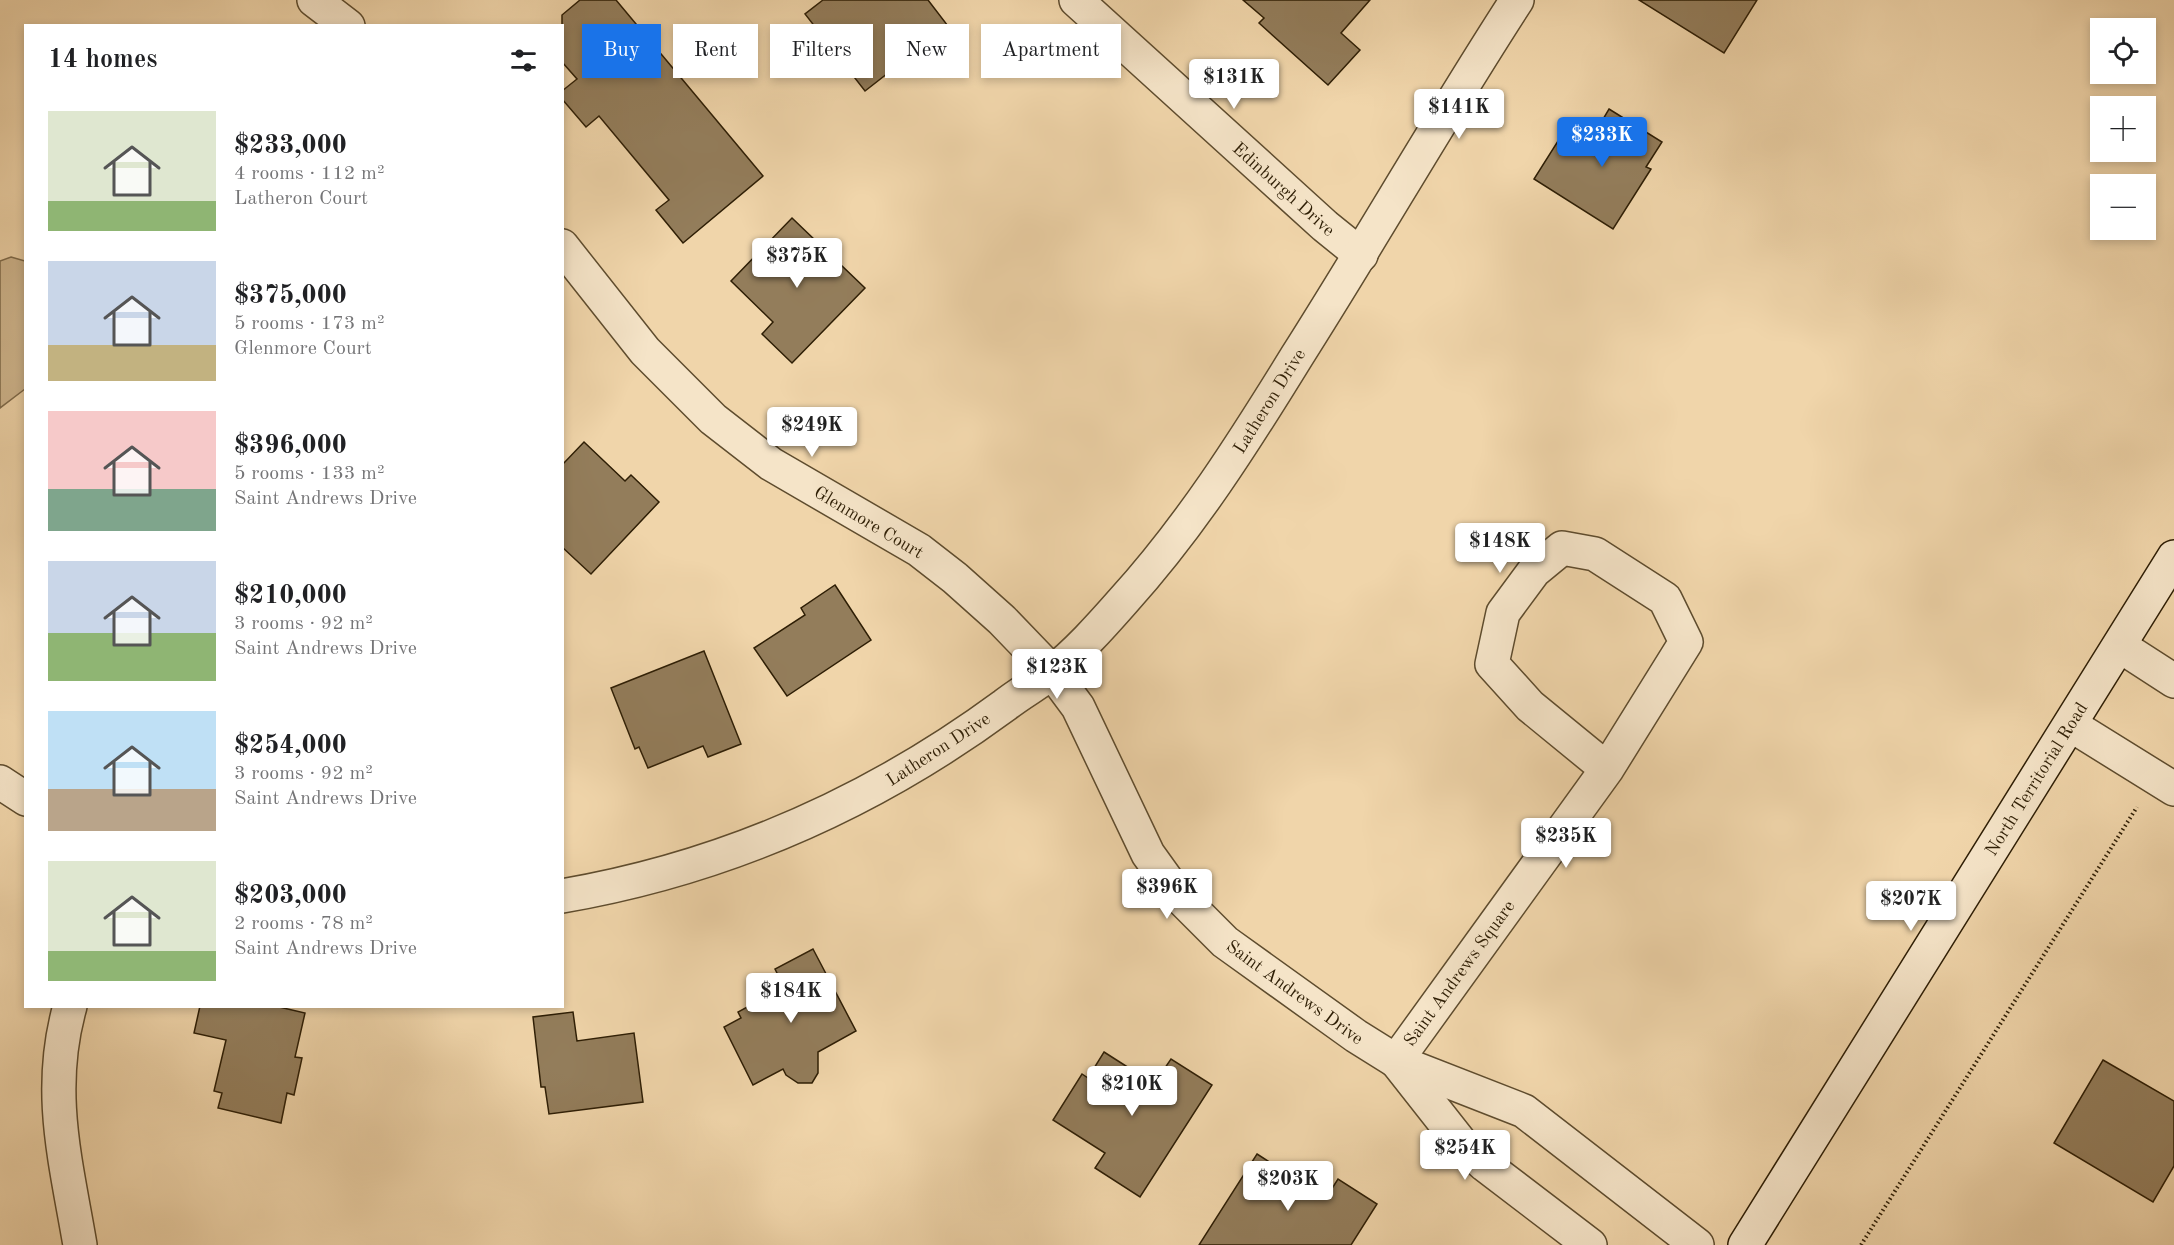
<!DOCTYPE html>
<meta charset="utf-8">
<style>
body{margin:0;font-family:"Old Standard TT",serif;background:#f6f6f6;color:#202124;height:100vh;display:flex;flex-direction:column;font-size:22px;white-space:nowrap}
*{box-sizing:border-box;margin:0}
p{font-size:20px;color:#757577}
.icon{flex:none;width:33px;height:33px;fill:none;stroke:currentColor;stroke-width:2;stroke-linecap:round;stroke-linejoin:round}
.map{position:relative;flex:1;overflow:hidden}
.drawer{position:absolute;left:24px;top:24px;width:540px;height:984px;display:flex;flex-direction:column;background:#fff;border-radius:0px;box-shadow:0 3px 9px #0003}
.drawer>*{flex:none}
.guide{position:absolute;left:582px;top:24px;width:570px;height:54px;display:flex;gap:12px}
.controls{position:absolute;left:2090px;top:18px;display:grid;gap:12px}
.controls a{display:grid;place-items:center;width:66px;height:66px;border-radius:0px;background:#fff;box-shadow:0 3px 9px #0003;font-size:30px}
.price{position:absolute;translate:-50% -51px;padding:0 14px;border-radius:6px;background:#fff;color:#222;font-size:20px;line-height:39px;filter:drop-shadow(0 2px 3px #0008)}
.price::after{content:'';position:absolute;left:50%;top:36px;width:18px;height:14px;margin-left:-9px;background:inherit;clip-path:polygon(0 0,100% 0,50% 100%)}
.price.current{background:#1a73e8;color:#fff}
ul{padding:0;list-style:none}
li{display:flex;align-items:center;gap:18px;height:150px;padding:0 24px}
li span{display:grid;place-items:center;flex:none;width:168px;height:120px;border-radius:0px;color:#555}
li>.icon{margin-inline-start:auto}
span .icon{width:72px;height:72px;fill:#fffc;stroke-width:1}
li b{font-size:26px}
h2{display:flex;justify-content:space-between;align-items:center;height:72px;padding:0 24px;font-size:26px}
.tag{padding:0 21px;border-radius:0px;background:#fff;box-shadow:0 3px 9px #0003;font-size:21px;line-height:54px}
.tag.current{background:#1a73e8;color:#fff}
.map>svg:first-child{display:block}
.green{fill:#cfb68e;stroke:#7e6a4a;stroke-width:1.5}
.building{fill:#937d5b;stroke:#2e1e05;stroke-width:1.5}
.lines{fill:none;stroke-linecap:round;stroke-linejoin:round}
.minor-casing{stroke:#5e4c2e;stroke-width:36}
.secondary-casing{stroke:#2e1e05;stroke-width:36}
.path{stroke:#2e1e05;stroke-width:4;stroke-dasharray:1.5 3;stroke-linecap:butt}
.minor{stroke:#f5e4c8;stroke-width:33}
.secondary{stroke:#f5e4c8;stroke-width:33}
.labels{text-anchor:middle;stroke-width:4.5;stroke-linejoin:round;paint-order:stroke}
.street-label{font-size:18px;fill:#2e1e05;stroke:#f5e4c8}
</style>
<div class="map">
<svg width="2174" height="1245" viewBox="0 0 2174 1245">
<rect width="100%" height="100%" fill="#f0d5aa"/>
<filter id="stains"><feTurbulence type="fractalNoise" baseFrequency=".00333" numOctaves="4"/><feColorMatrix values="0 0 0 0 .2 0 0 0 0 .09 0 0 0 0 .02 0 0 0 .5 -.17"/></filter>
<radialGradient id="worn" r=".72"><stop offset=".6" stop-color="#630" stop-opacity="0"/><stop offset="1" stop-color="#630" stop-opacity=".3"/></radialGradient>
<polygon class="green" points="11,257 25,261 25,389 0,408 0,261"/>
<g class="building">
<polygon points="580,0 616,0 763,176 683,243 656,210 669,200 599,116 586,127 562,99 562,91 577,79 562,62 562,15"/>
<polygon points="823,0 928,0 948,26 865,91 805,14"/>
<polygon points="1243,0 1370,0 1341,33 1360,50 1328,85 1259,23 1264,18"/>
<polygon points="1639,0 1757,0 1724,53"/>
<polygon points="1609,109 1662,142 1646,167 1651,169 1613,229 1534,179 1558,141 1577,153 1598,119 1602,121"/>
<polygon points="792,218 865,288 792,363 762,334 773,322 731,281"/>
<polygon points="584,442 625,481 631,475 659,502 591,574 562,547 562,465"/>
<polygon points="835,585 871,640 787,696 754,648 805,615 801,608"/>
<polygon points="704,651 741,744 708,757 703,746 648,768 639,747 635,749 611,688"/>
<polygon points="813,949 856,1031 818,1052 818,1073 812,1083 798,1083 786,1075 783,1069 753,1085 724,1027 741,1018 738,1012 784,987 775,969"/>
<polygon points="200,1006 275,1006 305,1013 295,1057 302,1058 294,1095 287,1093 281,1123 218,1108 222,1093 214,1091 226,1040 194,1033"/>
<polygon points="573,1012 577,1041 634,1033 643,1102 549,1114 545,1087 541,1087 533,1017"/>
<polygon points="1104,1052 1154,1084 1171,1059 1212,1085 1140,1197 1095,1168 1105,1153 1053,1120 1082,1074 1088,1078"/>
<polygon points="2103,1060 2174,1101 2174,1166 2153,1202 2054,1143"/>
<polygon points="1257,1154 1326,1198 1338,1179 1377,1204 1351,1245 1199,1245"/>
</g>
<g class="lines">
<defs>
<g id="minor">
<polyline points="314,0 348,26"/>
<polyline points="1076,0 1325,226 1361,255"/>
<polyline points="562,246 645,351 713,419 771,464 919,550 955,578 1002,620 1052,672 1078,707 1148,854 1176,893 1225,942 1356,1036 1396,1061 1524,1111 1697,1245"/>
<polyline points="2120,646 2174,681"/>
<polyline points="2071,725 2174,789"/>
<polyline points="0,782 26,799"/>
<path d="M562 896C725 868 872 803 1005 705 1019 694 1035 685 1050 674 1076 654 1101 626 1123 601 1191 526 1244 442 1297 356 1372 238 1441 117 1517 0"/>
<path d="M70 1006C46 1091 66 1162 80 1245"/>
<polyline points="1396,1061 1607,769 1686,642 1665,599 1595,554 1562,548 1534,571 1503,613 1492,664 1530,706 1607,769"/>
<polyline points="1397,1062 1460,1142 1485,1165 1590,1245"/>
</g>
<polyline id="secondary" points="1745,1245 2174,557"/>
</defs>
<use href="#minor" class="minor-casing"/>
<use href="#secondary" class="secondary-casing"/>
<polyline class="path" points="1861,1245 2137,807"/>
<use href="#minor" class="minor"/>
<use href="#secondary" class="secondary"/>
</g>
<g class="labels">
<g class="street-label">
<text transform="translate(1284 189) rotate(42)" y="6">Edinburgh Drive</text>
<text transform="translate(1269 401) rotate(-58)" y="6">Latheron Drive</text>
<text transform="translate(869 522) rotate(31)" y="6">Glenmore Court</text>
<text transform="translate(938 749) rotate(-33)" y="6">Latheron Drive</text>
<text transform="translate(2036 779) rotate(-58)" y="6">North Territorial Road</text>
<text transform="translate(1459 973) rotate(-54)" y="6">Saint Andrews Square</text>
<text transform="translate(1295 992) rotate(36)" y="6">Saint Andrews Drive</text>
</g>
</g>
<rect width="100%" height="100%" filter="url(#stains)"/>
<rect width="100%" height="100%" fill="url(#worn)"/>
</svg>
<div class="controls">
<a><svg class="icon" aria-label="locate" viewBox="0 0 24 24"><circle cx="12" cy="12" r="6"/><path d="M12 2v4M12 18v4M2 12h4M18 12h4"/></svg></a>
<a>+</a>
<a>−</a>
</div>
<b class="price" style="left:1234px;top:110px">$131K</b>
<b class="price" style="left:1459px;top:140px">$141K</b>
<b class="price current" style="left:1602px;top:168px">$233K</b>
<b class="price" style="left:797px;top:289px">$375K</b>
<b class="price" style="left:812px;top:458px">$249K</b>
<b class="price" style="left:1500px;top:574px">$148K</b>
<b class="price" style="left:1057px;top:700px">$123K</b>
<b class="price" style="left:1566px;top:869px">$235K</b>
<b class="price" style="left:1167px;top:920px">$396K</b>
<b class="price" style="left:1911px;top:932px">$207K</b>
<b class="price" style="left:791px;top:1024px">$184K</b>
<b class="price" style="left:1132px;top:1117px">$210K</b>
<b class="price" style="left:1465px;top:1181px">$254K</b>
<b class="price" style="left:1288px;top:1212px">$203K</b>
<div class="guide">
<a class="tag current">Buy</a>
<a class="tag">Rent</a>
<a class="tag">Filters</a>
<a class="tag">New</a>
<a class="tag">Apartment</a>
</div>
<section class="drawer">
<h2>14 homes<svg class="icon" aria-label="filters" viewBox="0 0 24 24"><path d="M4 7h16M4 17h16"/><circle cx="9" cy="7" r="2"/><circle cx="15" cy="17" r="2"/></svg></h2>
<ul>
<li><span style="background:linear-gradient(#dfe7d0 75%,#8fb573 0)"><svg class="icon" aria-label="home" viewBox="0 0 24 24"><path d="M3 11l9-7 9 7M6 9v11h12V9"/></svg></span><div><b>$233,000</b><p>4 rooms · 112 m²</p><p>Latheron Court</p></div></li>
<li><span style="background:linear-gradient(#c9d6e8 70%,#c2b280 0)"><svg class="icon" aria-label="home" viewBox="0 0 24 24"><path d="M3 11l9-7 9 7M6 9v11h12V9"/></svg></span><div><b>$375,000</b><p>5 rooms · 173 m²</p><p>Glenmore Court</p></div></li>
<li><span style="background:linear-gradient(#f6c9c9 65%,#7fa58c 0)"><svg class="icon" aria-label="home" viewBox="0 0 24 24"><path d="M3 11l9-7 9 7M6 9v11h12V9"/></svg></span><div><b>$396,000</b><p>5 rooms · 133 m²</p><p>Saint Andrews Drive</p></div></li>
<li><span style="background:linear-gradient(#c9d6e8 60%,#8fb573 0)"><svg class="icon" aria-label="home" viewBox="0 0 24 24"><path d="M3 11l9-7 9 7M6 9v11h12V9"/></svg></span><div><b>$210,000</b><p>3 rooms · 92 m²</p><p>Saint Andrews Drive</p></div></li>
<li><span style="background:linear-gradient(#bfe0f5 65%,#b9a48a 0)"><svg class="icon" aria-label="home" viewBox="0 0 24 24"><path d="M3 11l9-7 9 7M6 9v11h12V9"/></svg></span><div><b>$254,000</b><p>3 rooms · 92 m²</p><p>Saint Andrews Drive</p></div></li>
<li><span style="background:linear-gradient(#dfe7d0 75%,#8fb573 0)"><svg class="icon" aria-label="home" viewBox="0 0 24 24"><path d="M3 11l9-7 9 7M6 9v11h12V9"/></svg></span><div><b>$203,000</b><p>2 rooms · 78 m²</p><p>Saint Andrews Drive</p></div></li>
</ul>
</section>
</div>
